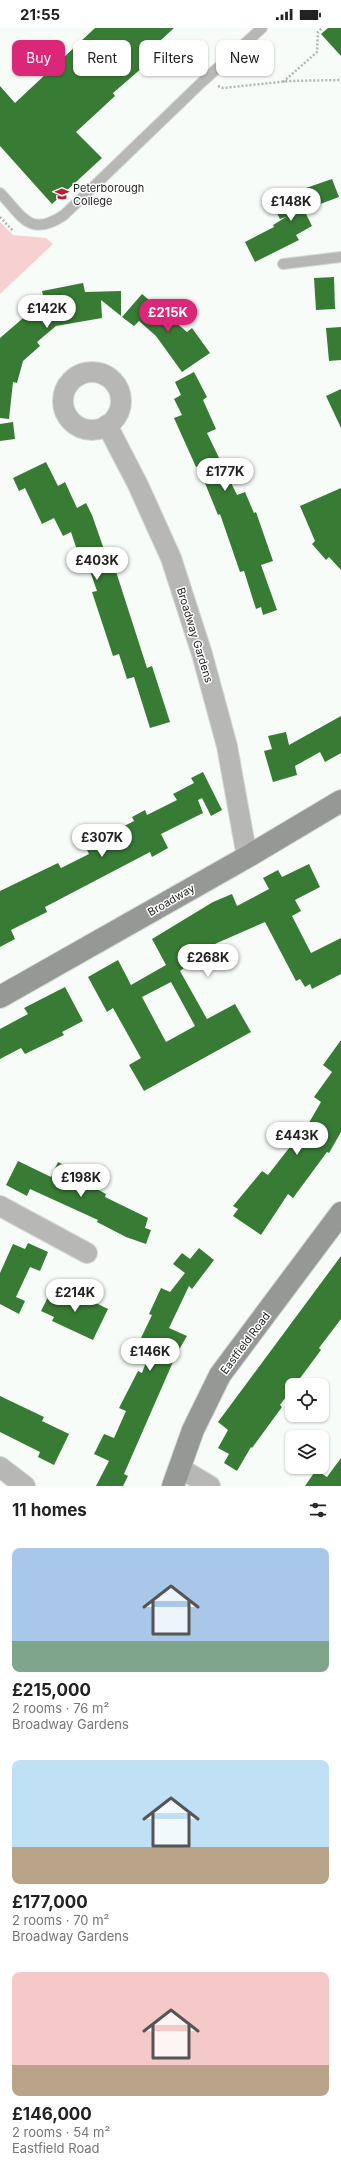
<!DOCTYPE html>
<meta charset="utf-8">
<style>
body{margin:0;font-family:Inter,sans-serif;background:#f6f6f6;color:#222;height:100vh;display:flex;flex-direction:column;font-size:15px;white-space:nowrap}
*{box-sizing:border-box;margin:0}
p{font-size:13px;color:#767676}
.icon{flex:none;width:22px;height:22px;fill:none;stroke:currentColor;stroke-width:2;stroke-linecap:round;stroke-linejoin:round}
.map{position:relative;height:1458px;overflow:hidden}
.side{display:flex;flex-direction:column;background:#fff;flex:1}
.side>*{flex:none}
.banner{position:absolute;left:12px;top:12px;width:317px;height:36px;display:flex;gap:8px}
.tools{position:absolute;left:285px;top:1350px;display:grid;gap:8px}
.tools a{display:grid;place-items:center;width:44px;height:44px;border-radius:8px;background:#fff;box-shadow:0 1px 3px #0004;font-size:20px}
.price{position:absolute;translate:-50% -34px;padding:0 9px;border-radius:14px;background:#fff;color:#222;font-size:13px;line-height:26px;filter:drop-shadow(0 1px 2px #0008)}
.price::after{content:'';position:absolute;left:50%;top:24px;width:12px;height:9px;margin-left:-6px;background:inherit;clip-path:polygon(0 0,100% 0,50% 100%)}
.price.on{background:#db2777;color:#fff}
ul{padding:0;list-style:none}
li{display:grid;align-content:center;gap:8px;height:212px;padding:0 12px}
li span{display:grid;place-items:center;height:124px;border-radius:8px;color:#555}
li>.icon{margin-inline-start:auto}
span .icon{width:72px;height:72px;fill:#fffc;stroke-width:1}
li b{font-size:17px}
h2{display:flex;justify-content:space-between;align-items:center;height:48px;padding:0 12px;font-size:17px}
.chip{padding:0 14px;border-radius:8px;background:#fff;box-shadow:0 1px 3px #0004;font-size:14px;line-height:36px}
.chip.on{background:#db2777;color:#fff}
.status{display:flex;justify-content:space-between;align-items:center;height:28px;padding:0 20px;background:#fff;direction:ltr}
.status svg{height:11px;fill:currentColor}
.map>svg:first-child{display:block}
.green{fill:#f7d1d1}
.building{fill:#377b34;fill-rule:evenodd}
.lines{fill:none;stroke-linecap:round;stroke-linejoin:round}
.lane-casing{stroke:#d5d9d5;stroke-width:12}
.street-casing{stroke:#d5d9d5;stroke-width:22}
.secondary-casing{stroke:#d5d9d5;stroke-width:24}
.path{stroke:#b3b6b3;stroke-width:2.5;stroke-dasharray:2 2;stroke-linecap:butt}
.lane{stroke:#b7b8b6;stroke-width:10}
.street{stroke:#b7b8b6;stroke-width:20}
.secondary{stroke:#959895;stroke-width:22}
.labels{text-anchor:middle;stroke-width:3;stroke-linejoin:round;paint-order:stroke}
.poi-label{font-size:11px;fill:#1f201f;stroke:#fff;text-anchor:start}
.street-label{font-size:11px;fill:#1f201f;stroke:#fff}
</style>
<div class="status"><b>21:55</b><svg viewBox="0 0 49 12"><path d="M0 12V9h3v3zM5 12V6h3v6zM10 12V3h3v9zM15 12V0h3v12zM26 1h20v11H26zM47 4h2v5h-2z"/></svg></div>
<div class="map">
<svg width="341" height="1458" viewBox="0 0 341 1458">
<rect width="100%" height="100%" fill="#f8fcf8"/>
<polygon class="green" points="0,194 13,207 46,210 53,216 0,266"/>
<g class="building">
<polygon points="95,0 174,0 149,23 161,36 148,46 142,40 113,65 115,68 76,104 102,130 52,176 0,118 0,58 15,75"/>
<polygon points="328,0 341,0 341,28 321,6"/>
<polygon points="332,151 339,169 304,182 312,198 296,207 299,212 255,234 245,214 274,199 273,197 286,189 280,191 277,185 306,168 303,161"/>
<polygon points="334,249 335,281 316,282 314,250"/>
<polygon points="83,255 85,264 121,263 121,288 101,272 102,290 56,298 37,314 40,318 23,333 17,355 13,354 9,391 0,390 0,310 44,272 42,263"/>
<polygon points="142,266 187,304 192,300 210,325 182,344 156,308 139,293 134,298 122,289"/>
<polygon points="341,299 341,332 329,333 326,300"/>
<polygon points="194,344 207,369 203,372 216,401 207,405 237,467 245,464 254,485 256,484 273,533 261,537 277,582 263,587 261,579 256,581 244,543 240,544 220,486 218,487 198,438 196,439 174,390 182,387 174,371 181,367 175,354"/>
<polygon points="341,361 341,400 326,368"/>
<polygon points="13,394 15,411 0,413 0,396"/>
<polygon points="46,434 58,458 65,454 77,480 86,475 92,487 107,530 111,528 147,640 152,638 170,694 150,700 134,649 127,651 119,626 113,628 92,564 97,563 84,526 79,528 71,504 63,508 54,490 42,496 25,460 19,463 13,450"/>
<polygon points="341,460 341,542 329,529 326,532 312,516 315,513 300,478"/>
<polygon points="341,688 341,725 325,734 320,724 295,738 297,747 273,754 264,723 272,721 268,708 286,704 289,717"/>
<polygon points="203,744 222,782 211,788 202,770 198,772 203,785 161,806 168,820 152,829 150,824 45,879 47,884 11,902 15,911 0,919 0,863 58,835 61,840 89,826 85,818 134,793 132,789 145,782 147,787 177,772 173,766 194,755 191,750"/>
<path d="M309 836 320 859 295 872 301 883 292 888 311 925 341 910V946L312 961 310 956 305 959 300 951 296 953 265 894 217 915 181 934 184 940 180 943 207 991 235 976 251 1004 144 1063 129 1037 141 1030 113 980 107 984 88 949 118 932 131 957 166 937 152 911 213 874 232 866 237 878 269 861 263 850 278 842 282 849ZM171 954 195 998 166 1014 142 969Z"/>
<polygon points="65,959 83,993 62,1004 64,1007 25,1026 21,1020 0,1031 0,1001 28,986 24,980"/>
<polygon points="341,1012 341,1104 329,1125 327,1124 293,1170 288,1166 261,1207 233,1188 238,1181 233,1178 262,1143 268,1147 293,1115 296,1117 321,1074 314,1069 332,1044 323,1037"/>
<polygon points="18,1133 51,1149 58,1134 98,1154 95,1160 106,1166 105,1169 148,1190 145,1200 151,1202 146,1216 126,1209 97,1194 98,1192 30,1161 27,1168 6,1157"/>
<polygon points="28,1215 48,1224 40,1243 30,1239 16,1269 25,1273 19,1286 0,1276 0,1245 13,1216 25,1221"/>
<polygon points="199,1220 214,1232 192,1261 189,1258 169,1300 187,1308 176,1327 124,1446 128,1448 123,1458 96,1458 109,1433 94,1426 104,1406 114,1410 126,1383 119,1380 138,1343 142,1345 153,1316 141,1310 152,1287 149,1286 161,1260 170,1264 185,1245 173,1236 182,1225 190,1231"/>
<polygon points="341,1228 341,1291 319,1320 321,1322 295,1357 292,1357 292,1361 280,1377 282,1379 252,1420 251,1419 237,1443 224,1435 229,1426 218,1420 228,1402 218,1394"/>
<polygon points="53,1259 82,1273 84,1269 108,1281 93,1312 52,1293 54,1289 41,1283"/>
<polygon points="0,1368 44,1389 42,1393 69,1406 54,1437 38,1429 40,1424 0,1404"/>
<polygon points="341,1430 341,1458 305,1458 316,1442 327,1449"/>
</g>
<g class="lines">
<defs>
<g id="lane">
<path d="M0 165C23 189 30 210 64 187L202 54 262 0"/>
<polyline points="283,236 341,229"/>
</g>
<g id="street">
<circle cx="92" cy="373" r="29"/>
<polyline points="107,397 138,457 171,530 202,626 227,718 247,829"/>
<polyline points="0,1178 87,1225"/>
<polyline points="0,1439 25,1458"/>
<polyline points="180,1440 210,1458"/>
</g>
<g id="secondary">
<polyline points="0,969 247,829 341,773"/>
<polyline points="173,1458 193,1402 220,1347 341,1185"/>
</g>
</defs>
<use href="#lane" class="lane-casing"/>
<use href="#street" class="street-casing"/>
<use href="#secondary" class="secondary-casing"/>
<g class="path">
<polyline points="283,54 317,24 318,4 322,0"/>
<polyline points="218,58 223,60 289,53 341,52"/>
<polyline points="0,189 13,203"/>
</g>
<use href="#lane" class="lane"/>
<use href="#street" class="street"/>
<use href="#secondary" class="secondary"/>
</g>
<defs>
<symbol id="university-bare" viewBox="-9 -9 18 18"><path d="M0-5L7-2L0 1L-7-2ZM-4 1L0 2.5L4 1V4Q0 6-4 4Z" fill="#b32138" stroke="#fff" stroke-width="2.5" paint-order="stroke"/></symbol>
</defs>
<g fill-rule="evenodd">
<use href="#university-bare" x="52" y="156" width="20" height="20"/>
</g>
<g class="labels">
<g class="poi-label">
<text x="73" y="164">Peterborough<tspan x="73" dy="13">College</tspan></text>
</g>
<g class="street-label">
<text transform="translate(195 607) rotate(73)" y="4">Broadway Gardens</text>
<text transform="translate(171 872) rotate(-30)" y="4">Broadway</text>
<text transform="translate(245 1315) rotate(-53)" y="4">Eastfield Road</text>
</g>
</g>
</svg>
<div class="tools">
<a><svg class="icon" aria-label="locate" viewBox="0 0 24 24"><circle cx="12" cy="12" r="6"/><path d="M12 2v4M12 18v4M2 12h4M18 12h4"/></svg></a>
<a><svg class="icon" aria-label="layers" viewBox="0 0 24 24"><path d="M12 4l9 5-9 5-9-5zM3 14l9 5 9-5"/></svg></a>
</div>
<b class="price" style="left:291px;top:194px">£148K</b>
<b class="price" style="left:47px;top:301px">£142K</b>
<b class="price on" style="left:168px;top:305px">£215K</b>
<b class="price" style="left:225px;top:464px">£177K</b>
<b class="price" style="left:97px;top:553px">£403K</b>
<b class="price" style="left:102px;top:830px">£307K</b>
<b class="price" style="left:208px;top:950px">£268K</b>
<b class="price" style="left:297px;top:1128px">£443K</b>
<b class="price" style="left:81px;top:1170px">£198K</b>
<b class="price" style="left:75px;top:1285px">£214K</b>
<b class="price" style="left:150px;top:1344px">£146K</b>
<div class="banner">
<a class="chip on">Buy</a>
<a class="chip">Rent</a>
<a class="chip">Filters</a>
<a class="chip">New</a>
</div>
</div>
<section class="side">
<h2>11 homes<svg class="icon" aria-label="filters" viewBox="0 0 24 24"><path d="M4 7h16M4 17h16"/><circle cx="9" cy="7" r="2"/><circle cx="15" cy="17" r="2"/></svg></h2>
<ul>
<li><span style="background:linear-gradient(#a9c7e8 75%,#7fa58c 0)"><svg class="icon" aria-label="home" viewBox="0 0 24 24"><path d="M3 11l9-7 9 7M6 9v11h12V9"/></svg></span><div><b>£215,000</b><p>2 rooms · 76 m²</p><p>Broadway Gardens</p></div></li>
<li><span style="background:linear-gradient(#bfe0f5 70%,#b9a48a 0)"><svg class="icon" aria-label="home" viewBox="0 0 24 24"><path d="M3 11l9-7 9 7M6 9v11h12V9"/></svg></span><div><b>£177,000</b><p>2 rooms · 70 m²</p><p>Broadway Gardens</p></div></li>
<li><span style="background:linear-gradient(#f6c9c9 75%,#b9a48a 0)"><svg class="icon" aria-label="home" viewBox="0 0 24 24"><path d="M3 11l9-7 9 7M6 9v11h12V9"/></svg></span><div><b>£146,000</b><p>2 rooms · 54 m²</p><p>Eastfield Road</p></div></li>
</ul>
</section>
